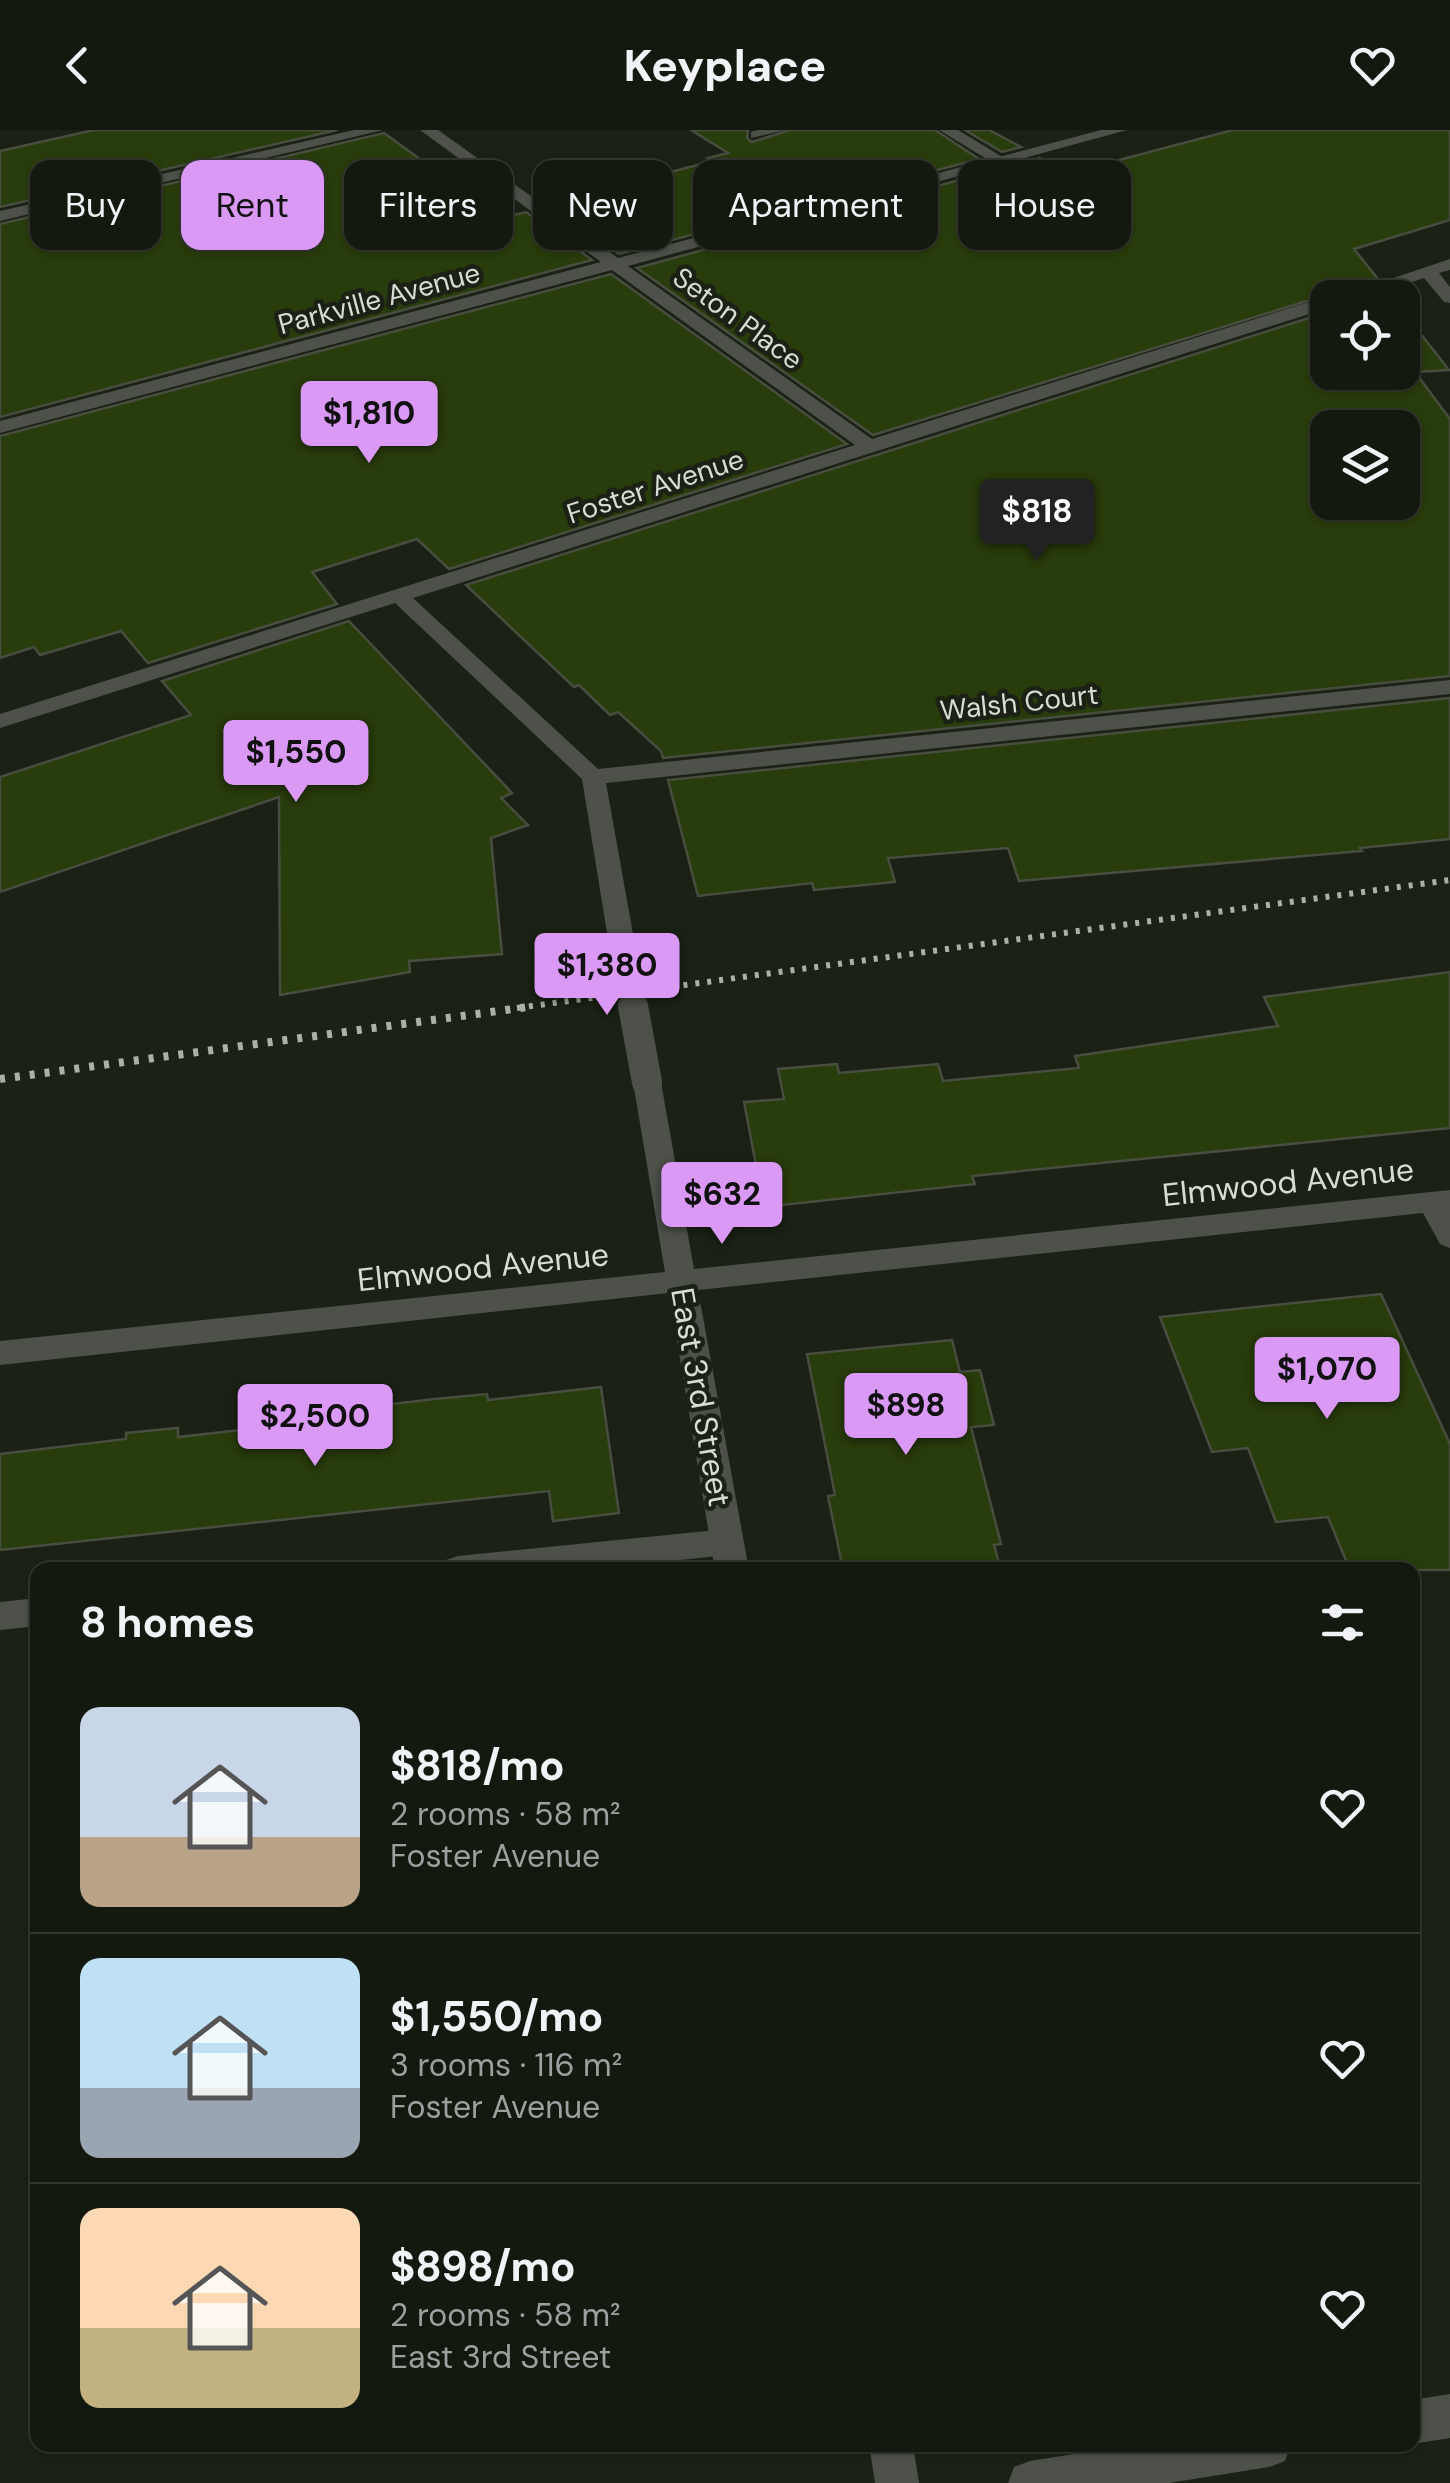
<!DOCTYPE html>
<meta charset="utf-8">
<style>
body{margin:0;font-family:"DM Sans",sans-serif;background:#21261d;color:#f1f3f6;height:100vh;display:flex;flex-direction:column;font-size:38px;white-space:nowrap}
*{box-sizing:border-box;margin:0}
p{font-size:32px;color:#9da09e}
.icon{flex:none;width:55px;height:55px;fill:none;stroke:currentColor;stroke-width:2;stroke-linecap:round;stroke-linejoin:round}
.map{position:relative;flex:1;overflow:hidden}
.details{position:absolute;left:30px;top:1432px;width:1390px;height:890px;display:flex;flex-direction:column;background:#14190f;border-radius:20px;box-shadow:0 2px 8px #0004,0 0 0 2px #33382f}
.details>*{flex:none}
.top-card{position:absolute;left:30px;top:30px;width:1390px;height:90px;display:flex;gap:20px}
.tools{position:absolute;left:1310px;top:150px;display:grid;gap:20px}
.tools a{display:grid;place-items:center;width:110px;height:110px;border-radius:20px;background:#14190f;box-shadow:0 2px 8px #0004,0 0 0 2px #33382f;font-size:50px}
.price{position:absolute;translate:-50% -85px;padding:0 22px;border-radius:10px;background:#db99f6;color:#111;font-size:32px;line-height:65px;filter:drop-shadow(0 2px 5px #0008)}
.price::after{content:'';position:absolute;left:50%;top:60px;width:30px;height:22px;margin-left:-15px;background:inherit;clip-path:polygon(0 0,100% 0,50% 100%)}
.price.on{background:#222;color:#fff}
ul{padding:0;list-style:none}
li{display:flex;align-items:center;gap:30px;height:250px;padding:0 50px}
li+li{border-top:2px solid #33382f}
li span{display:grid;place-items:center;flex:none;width:280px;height:200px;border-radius:20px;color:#555}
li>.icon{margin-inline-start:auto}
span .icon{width:120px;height:120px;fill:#fffc;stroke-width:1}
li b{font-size:42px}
h2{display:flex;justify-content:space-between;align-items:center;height:120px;padding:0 50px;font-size:42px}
.tag{padding:0 35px;border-radius:20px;background:#14190f;box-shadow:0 2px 8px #0004,0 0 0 2px #33382f;font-size:35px;line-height:90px}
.tag.on{background:#db99f6;color:#111}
header{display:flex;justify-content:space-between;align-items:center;height:130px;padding:0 50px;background:#14190f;font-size:45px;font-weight:700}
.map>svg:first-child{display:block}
.building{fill:#293c0b;stroke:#474e3f;stroke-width:2.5;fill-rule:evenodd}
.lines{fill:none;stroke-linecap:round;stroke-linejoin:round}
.lane{fill:#4e514a;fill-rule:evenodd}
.street{fill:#4e514a;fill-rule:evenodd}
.rail-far1{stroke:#abb1a7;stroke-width:6;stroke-dasharray:4 8;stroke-linecap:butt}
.rail{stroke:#abb1a7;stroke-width:8;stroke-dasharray:5 10;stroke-linecap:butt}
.street-bridge-far1{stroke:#4e514a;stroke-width:24}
.street-bridge{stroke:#4e514a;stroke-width:30}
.labels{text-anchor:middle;stroke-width:9;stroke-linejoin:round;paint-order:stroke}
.far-street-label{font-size:28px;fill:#d8ddd4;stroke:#1b2114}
.street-label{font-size:32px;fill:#d8ddd4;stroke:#1b2114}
</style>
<header><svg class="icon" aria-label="back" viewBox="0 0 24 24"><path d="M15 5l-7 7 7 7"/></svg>Keyplace<svg class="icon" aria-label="heart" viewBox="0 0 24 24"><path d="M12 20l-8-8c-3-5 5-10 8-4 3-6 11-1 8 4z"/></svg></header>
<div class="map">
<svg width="1450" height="2353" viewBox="0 0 1450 2353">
<rect width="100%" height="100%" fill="#1b2114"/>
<g class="building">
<polygon points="94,0 337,0 0,77 0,21"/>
<polygon points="691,0 748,0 747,8 752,12 790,0 935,0 979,29 619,124 551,76 660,49 655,46 713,31 708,28 728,23"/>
<polygon points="965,0 989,0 1021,17 1002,22"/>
<polygon points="1233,0 1450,0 1450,90 1354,119 1378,149 873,305 637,138 1040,28 1070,43"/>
<polygon points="384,3 501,88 526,82 592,130 0,287 0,94"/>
<polygon points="611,144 847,314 449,439 417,409 312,442 337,474 148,533 121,501 40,525 34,517 0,528 0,306"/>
<path d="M1402 180 1449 240 1415 242 1450 289V546L663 628 661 621 618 582 610 585 579 555 574 557 466 455 1328 182V242H1402ZM1328 298H1402V372H1328Z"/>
<polygon points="349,491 512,663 501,668 528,695 491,708 502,824 409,831 410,842 280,865 279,667 0,762 0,647 191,585 162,551"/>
<polygon points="1450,568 1450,709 1360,718 1362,721 1019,751 1008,718 888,728 895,752 814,760 812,753 698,766 668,650"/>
<polygon points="1450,842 1450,998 972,1046 975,1054 764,1077 744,972 784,969 778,939 837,934 839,943 938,934 943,951 1079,938 1075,926 1278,896 1264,867"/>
<polygon points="1381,1164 1450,1314 1450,1440 1350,1440 1328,1387 1276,1392 1248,1318 1212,1322 1160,1187"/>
<polygon points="952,1210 960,1242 980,1240 994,1295 971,1297 1001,1414 994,1415 1001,1440 843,1440 828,1366 835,1365 807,1224"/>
<polygon points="601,1257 619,1383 553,1391 549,1361 0,1420 0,1324 126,1309 126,1303 178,1298 178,1307 383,1284 383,1275 435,1269 487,1264 488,1270"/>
</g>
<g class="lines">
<g class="lane">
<polygon points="758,0 786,0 751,8 751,2"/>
<polygon points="939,0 958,0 1009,31 995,34"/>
<polygon points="727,1399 739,1403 743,1412 739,1421 727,1425 588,1440 441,1440 446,1430 458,1426"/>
<polygon points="38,1468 38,1496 0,1500 0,1472"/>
</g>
<g class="street">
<polygon points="354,0 383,0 0,91 0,81"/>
<polygon points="420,0 438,0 618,128 1101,0 1127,0 628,136 872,309 1322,168 1331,168 1328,168 1328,178 413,468 598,639 1450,550 1450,564 606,653 635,815 622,823 609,815 582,649 395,473 0,598 0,584 855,315 612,140 0,303 0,291 601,132"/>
<polygon points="1450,129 1450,140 1439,143 1450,157 1450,173 1444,172 1424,148 1363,168 1334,168"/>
<polygon points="647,943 657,945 661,952 694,1139 1450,1060 1450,1118 1440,1114 1423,1083 698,1160 749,1440 715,1440 669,1163 0,1235 0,1211 665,1142 633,952 637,945"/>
<polygon points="1450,2264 1450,2308 1412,2314 1412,2270"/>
<polygon points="869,2315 913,2315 919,2353 875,2353"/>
<polygon points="1130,2315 1291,2315 1285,2331 1269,2337 1169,2353 1008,2353 1014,2337 1030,2331"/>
</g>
<polyline class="rail-far1" points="517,878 1450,750"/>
<polyline class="rail" points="0,949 535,876"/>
<polyline class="street-bridge-far1" points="622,815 634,878"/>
<polyline class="street-bridge" points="633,876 647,952"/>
</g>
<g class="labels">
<g class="far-street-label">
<text transform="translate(379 168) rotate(-15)" y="10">Parkville Avenue</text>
<text transform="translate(738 188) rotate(36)" y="10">Seton Place</text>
<text transform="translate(655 356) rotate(-18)" y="10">Foster Avenue</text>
<text transform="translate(1019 572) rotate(-6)" y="10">Walsh Court</text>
</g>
<g class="street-label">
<text transform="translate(1288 1052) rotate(-6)" y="11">Elmwood Avenue</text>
<text transform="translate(483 1137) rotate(-6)" y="11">Elmwood Avenue</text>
<text transform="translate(701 1267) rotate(80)" y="11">East 3rd Street</text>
</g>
</g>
</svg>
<div class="tools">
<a><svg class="icon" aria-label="locate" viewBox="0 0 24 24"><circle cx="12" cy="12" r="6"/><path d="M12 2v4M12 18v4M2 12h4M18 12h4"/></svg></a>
<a><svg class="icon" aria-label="layers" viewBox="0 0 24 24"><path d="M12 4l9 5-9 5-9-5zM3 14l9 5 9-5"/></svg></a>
</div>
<b class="price" style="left:369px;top:336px">$1,810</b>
<b class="price on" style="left:1037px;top:434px">$818</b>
<b class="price" style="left:296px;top:675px">$1,550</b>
<b class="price" style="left:607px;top:888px">$1,380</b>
<b class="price" style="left:722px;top:1117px">$632</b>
<b class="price" style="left:1327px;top:1292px">$1,070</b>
<b class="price" style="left:906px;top:1328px">$898</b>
<b class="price" style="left:315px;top:1339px">$2,500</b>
<div class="top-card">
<a class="tag">Buy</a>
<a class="tag on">Rent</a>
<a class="tag">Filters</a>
<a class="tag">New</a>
<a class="tag">Apartment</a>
<a class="tag">House</a>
</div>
<section class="details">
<h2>8 homes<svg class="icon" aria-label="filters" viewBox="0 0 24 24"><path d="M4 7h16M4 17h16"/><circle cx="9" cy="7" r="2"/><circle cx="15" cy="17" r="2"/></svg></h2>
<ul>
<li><span style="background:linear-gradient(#c9d6e8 65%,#b9a48a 0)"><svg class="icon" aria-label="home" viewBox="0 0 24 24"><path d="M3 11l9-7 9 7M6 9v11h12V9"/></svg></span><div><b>$818/mo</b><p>2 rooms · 58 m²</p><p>Foster Avenue</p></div><svg class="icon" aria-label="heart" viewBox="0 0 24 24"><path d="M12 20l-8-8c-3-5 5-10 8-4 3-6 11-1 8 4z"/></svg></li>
<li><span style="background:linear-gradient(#bfe0f5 65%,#9aa5b1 0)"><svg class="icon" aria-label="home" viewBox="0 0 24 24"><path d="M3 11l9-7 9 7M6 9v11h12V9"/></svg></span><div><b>$1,550/mo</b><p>3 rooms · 116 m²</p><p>Foster Avenue</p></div><svg class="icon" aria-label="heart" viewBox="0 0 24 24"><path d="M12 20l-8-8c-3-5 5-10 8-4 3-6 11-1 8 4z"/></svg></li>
<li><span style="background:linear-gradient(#ffd9b3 60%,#c2b280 0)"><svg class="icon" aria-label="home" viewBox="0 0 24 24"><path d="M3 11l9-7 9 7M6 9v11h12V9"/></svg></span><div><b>$898/mo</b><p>2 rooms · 58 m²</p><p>East 3rd Street</p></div><svg class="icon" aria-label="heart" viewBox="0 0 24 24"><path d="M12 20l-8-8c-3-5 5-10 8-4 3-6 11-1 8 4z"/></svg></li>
</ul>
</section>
</div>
